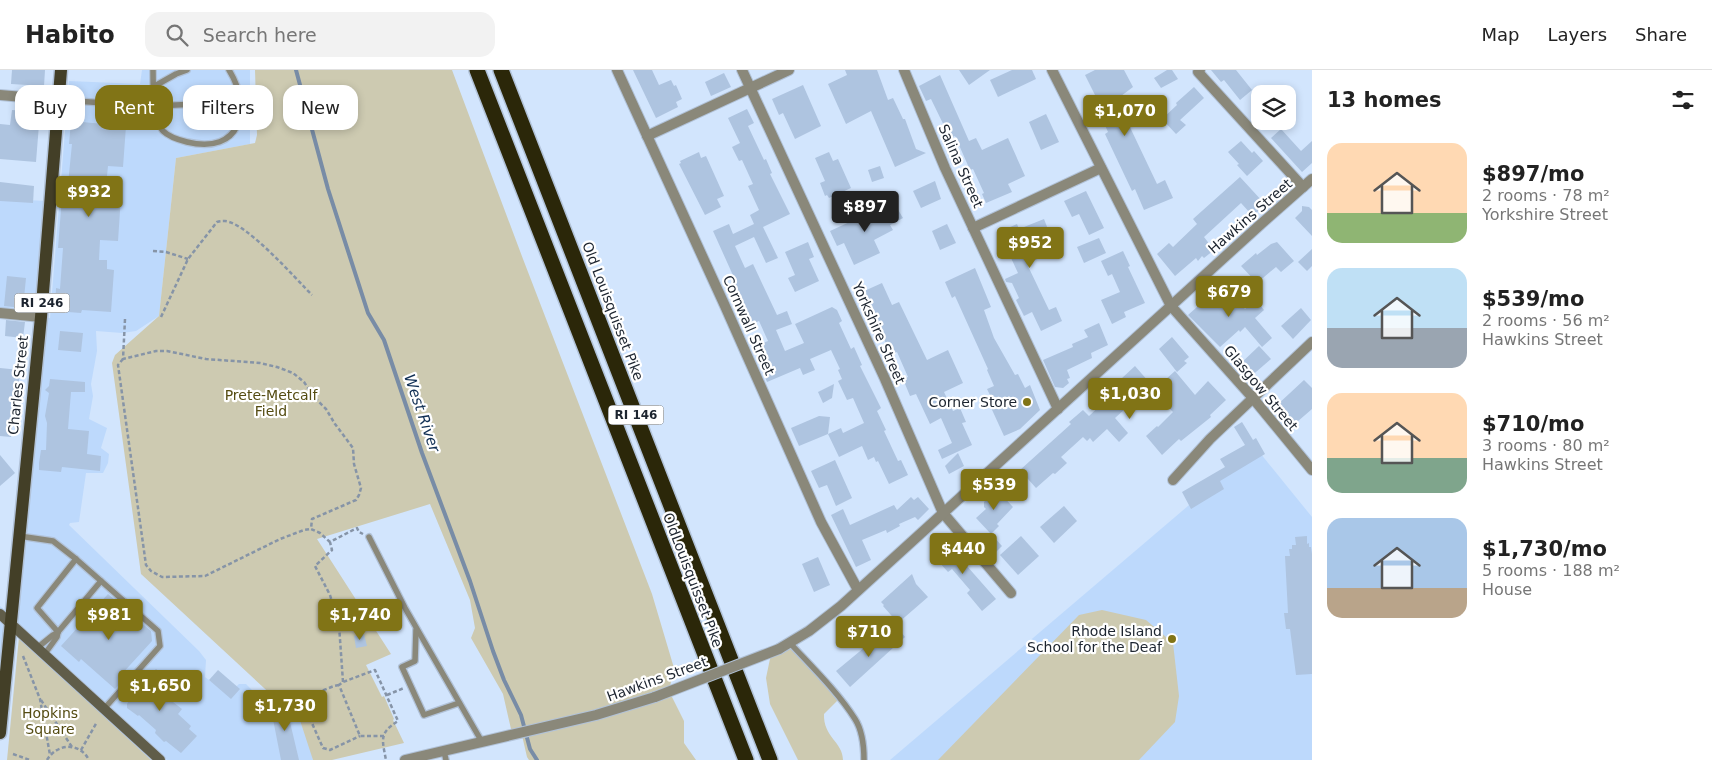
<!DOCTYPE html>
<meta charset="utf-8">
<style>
body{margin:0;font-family:"DejaVu Sans",sans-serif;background:#f2f2f2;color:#222;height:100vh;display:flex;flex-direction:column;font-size:19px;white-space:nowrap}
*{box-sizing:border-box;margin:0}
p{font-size:16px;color:#767676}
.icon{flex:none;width:28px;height:28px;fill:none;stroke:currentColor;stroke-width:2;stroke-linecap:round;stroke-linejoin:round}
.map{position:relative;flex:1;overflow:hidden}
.side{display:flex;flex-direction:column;background:#fff;width:400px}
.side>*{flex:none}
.hud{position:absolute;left:15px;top:15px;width:475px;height:45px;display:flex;gap:10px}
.controls{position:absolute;left:1251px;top:15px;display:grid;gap:10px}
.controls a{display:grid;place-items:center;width:45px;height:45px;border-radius:10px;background:#fff;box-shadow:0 2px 8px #0003;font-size:25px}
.price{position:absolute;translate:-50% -42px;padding:0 11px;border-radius:5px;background:#817416;color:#fff;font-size:16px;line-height:32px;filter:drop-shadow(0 1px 2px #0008)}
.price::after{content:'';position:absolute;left:50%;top:30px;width:15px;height:11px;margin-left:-8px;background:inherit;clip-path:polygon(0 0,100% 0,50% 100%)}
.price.active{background:#222;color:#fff}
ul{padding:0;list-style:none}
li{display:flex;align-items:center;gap:15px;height:125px;padding:0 15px}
li span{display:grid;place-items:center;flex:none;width:140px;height:100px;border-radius:15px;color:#555}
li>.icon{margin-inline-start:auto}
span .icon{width:60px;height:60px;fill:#fffc;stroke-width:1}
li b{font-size:21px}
h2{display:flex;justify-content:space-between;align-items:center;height:60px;padding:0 15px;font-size:21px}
.chip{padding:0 18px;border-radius:15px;background:#fff;box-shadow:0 2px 8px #0003;font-size:18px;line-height:45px}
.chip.active{background:#817416;color:#fff}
header{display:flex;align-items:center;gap:30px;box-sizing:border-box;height:70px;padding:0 25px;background:#fff;border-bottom:1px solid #e0e0e0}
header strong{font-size:24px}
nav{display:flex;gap:28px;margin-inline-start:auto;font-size:18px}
.search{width:350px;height:45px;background:#f2f2f2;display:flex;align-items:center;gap:12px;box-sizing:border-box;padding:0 18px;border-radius:15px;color:#767676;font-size:19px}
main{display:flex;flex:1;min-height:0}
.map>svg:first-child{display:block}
.built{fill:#bdd9fc}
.green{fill:#cdcab1}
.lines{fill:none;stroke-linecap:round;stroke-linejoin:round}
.stream{stroke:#788ca6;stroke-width:4}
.building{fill:#aec4e0}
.service-casing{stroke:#b1c2d8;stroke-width:8}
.minor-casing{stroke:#b1c2d8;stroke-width:12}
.tertiary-casing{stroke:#b1c2d8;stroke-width:12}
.secondary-casing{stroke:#b1c2d8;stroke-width:12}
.primary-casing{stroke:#b1c2d8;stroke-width:15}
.motorway-casing{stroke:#b1c2d8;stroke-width:18}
.path{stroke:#8694a7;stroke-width:2.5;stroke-dasharray:4 2.5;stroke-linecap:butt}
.service{stroke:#8a887a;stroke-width:5.5}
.minor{stroke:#8a887a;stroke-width:10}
.tertiary{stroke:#8a887a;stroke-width:10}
.secondary{stroke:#605d49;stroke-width:10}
.primary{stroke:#433f27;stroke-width:12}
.motorway{stroke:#2b2709;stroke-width:15}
.tertiary-bridge-casing{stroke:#b1c2d8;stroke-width:12;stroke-linecap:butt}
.tertiary-bridge{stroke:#8a887a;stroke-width:10}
.poi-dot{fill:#817416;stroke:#fff;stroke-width:2}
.labels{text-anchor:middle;stroke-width:4.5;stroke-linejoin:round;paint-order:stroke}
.shield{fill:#fff;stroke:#60666d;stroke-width:1}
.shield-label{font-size:12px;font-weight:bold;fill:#1c242f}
.street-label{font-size:14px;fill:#1c242f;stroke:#fff}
.park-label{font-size:14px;fill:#544b11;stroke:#fff}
.poi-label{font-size:14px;fill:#1c242f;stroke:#fff;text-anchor:end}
.water-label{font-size:15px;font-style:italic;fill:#102f54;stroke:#fff}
</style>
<header>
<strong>Habito</strong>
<div class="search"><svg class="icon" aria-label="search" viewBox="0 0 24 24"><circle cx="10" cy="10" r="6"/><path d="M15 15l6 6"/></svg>Search here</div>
<nav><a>Map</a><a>Layers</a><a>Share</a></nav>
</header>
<main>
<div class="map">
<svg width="1312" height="690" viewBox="0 0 1312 690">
<rect width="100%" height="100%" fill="#d2e5fd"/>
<g class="built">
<polygon points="142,0 250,0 250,74 176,88 159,246 136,261 122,263 96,261 97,281 91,314 93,326 89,349 107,358 101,378 109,384 108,393 103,403 86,403 79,452 70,453 69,455 199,581 206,590 205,607 228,624 239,614 246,614 256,624 289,624 299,628 313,690 167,690 127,652 40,578 12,549 0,658 0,536 8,543 36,249 0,245 0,129 48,131 41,247 50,248 69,11 140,14"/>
<polygon points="1256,378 1312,447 1312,690 890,690"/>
</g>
<g class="green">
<polygon points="255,0 452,0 523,189 652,524 674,598 669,621 684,651 684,673 696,690 529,690 527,687 521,661 511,659 503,624 471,568 475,558 470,530 430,434 317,469 391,584 366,595 382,627 384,626 394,649 393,650 404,673 332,690 313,690 295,635 278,631 141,504 112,293 115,285 159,246 176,88 255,73 257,65"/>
<polygon points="1102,540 1146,550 1173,573 1179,626 1175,652 1139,690 938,690 1079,545"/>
<polygon points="19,567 151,690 7,690"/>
<path d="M791 576 842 626 824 644C823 667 843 672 843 690H798L770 634 766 608 771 584Z"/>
</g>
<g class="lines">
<polyline class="stream" points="296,0 328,119 368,243 384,270 422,383 470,511 493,581 504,610 521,645 530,679 537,690"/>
</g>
<g class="building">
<polygon points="12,0 45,0 44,16 11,14"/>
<polygon points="633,0 652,0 659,15 671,10 674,16 676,15 682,29 676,32 678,37 656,48"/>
<polygon points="845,0 877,0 888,30 893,28 903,49 905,49 916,79 926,83 895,97 871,41 846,54 828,14 847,5"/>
<polygon points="959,0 990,0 969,15"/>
<polygon points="1012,0 1032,0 1036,9 998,27 990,10"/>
<polygon points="1095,0 1124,0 1133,17 1121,26 1123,29 1118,32 1157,114 1165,110 1173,128 1144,140 1135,119 1132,121 1105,64 1108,62 1095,33 1098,31 1085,5"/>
<polygon points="1167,0 1172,0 1178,9 1161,18 1154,8"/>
<polygon points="1211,0 1236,0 1252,20 1240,30 1224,10 1221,12"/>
<polygon points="724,3 731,17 711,26 705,12"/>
<polygon points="940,5 969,71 976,68 982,80 1008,68 1025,106 1008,114 1012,122 986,133 982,124 984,123 973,99 970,100 955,66 950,68 931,29 926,31 919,16"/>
<polygon points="803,15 821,56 795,69 783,43 779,45 772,29"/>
<polygon points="1194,17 1204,28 1180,50 1186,55 1176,64 1162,49 1177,35 1176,33"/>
<polygon points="747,39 754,53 748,56 764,90 766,89 772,103 770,104 790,144 763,157 778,188 766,193 754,167 735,176 745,198 753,194 777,245 787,241 792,254 776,260 785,281 804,273 795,254 832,237 837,240 842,251 839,253 851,279 854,277 862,295 860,296 881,338 877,341 886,360 884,361 898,391 901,390 908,405 889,414 878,391 876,392 874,387 868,390 862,376 839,387 828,364 841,358 843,363 864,353 853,328 847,330 838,311 842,309 838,300 840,299 831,280 810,289 815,300 803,305 800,298 767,312 760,295 762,294 754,277 768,271 759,251 750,255 744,243 747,242 736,220 734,213 736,212 713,161 729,154 733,164 754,154 750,145 759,140 748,116 753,114 742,90 739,91 732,77 740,73 728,48"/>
<polygon points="12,40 40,42 36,92 0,89 0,54 10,55"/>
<polygon points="1046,44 1059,72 1041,80 1029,52"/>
<polygon points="71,51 126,56 123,97 108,96 105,125 121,126 118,171 100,170 99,190 107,190 107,199 114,200 111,242 82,240 81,243 55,241 56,218 60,219 63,178 58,178 63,114 68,114 72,74 69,74"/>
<polygon points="1281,59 1301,81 1312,71 1312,93 1302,102 1271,68"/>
<polygon points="1241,71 1252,83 1254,81 1263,91 1247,106 1237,95 1239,94 1228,82"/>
<polygon points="699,82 701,88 706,86 724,126 717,129 721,137 705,145 679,94 681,93 680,91"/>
<polygon points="829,82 833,91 838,89 851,118 829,128 827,125 825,126 820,113 825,111 815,88"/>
<polygon points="880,96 884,108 872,112 868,100"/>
<polygon points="1240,107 1263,132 1261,134 1263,137 1254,145 1252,143 1251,144 1241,133 1204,167 1214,180 1204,188 1202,186 1198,191 1196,188 1175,206 1157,184 1169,173 1173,177 1197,154 1193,149"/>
<polygon points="935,111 941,129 921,138 913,121"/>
<polygon points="0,112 34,116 33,133 0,131"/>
<polygon points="1086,121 1104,158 1089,165 1079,144 1072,147 1064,131"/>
<polygon points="878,135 882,144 897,138 903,148 890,155 893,160 874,170 880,183 854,195 844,173 837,176 830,161 867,144 866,141"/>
<polygon points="1302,136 1309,137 1312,140 1312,166 1295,148 1302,141"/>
<polygon points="1044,149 1056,180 1027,194 1049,240 1056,237 1062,251 1041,261 1032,242 1024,246 1016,230 1019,228 1012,213 1006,212 1005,209 1018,203 999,162 1017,154 1019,159"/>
<polygon points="947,154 956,173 940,180 932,161"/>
<polygon points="1099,168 1106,183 1084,193 1077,177"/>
<polygon points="808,172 814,187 809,189 819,211 795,222 788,208 795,205 785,182"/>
<polygon points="1277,172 1294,191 1281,202 1276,197 1257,213 1241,196 1256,183 1257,185 1271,174"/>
<polygon points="1312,179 1312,196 1307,201 1298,192"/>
<polygon points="1123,181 1130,196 1128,197 1145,233 1124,242 1126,247 1112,254 1101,230 1120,222 1112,204 1108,206 1101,191"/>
<polygon points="975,198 991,237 984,240 994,268 1015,305 1018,304 1025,318 1030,315 1040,340 1020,359 1004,366 988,331 992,329 987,319 994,316 987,300 988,299 955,226 952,228 945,212"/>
<polygon points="7,206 26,208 23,238 4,236"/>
<polygon points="882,213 892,235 899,232 927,290 948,280 963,313 944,322 953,341 960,338 966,352 962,353 972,375 942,389 938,380 952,373 941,348 930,354 916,324 910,326 903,309 908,307 897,282 891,285 880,260 876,262 861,227 862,222"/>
<polygon points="1223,214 1245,239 1256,230 1264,240 1255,248 1272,268 1262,277 1245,257 1240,262 1239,260 1220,277 1188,245"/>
<polygon points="1301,238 1311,250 1293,269 1281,256"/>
<polygon points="6,250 25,252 23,268 5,266"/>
<polygon points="1099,253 1108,275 1091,283 1092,288 1067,300 1070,308 1067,309 1069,313 1063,318 1055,317 1043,290 1073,277 1072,274 1088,267 1084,260"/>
<polygon points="60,261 83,263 81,282 58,280"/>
<polygon points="1172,267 1189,287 1184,291 1187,293 1177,302 1159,279"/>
<polygon points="1259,276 1271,289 1249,308 1238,296"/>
<polygon points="1135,296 1155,319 1175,301 1195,325 1208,311 1226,330 1210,345 1211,347 1181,371 1179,369 1162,385 1146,366 1157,356 1158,357 1173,342 1154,323 1143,333 1138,327 1115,348 1128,363 1119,372 1107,359 1093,372 1090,368 1087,371 1083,367 1061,387 1067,393 1055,404 1053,403 1036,418 1020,400 1071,354 1069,352 1083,340 1089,346 1105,331 1104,330 1124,311 1121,309"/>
<polygon points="0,298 20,300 16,344 13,344 11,367 0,366"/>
<polygon points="50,309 85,312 85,322 71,322 68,359 89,361 87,384 101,386 100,401 62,397 61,402 39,400 39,393 41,380 46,380 47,353 45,346 49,323 45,320 49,316"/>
<polygon points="1304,310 1312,318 1312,339 1297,352 1295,350 1292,354 1276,336"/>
<polygon points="834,314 832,328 823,333 818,322"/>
<polygon points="819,346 830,347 828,364 799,376 791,358"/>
<polygon points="1242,352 1253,370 1256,368 1265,384 1220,411 1224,419 1191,439 1182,422 1225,397 1220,389 1245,375 1234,357"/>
<polygon points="958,383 964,396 949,404 945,396"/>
<polygon points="0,385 15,403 0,416"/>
<polygon points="835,390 852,428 836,436 827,415 819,418 811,401"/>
<polygon points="996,419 1013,437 997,454 999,456 991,464 976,448 986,439 984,437 984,432"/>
<polygon points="911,427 914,430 918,427 929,439 918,450 915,447 899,454 900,456 887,463 886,460 862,470 871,490 856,497 831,445 843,439 850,455 894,435 897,440"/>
<polygon points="1064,436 1077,451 1054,473 1040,457"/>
<polygon points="992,465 1002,476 992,486 981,474"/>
<polygon points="1021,466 1039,486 1018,505 1000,485"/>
<polygon points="1307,466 1307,474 1309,473 1309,477 1311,477 1312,484 1312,604 1296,605 1290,559 1286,559 1284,543 1288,543 1285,486 1290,486 1289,479 1292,479 1292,475 1296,475 1295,467"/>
<polygon points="944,470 996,529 982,541 967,523 970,520 952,499 948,502 930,482"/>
<polygon points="818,487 830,515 814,522 802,494"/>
<polygon points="912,504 916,514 928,527 898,553 883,536 884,535 881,532"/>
<polygon points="108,524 151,561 152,571 120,606 124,610 115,619 81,589 79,592 61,576"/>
<polygon points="897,557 905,567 850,617 836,601 865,577 870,582"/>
<polygon points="364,564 367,576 356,578 354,566"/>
<polygon points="156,599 164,606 159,613 163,617 160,622 182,639 178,644 191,656 189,659 197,666 181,683 166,671 164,672 155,663 156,660 139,645 138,646 127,638 127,634 129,631 122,625 131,616 135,620"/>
<polygon points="218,600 240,619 231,629 209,610"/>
<polygon points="293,634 296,646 289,648 299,690 281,690 271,639"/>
</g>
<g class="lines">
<defs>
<g id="service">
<path d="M153 0C153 15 153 49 163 61 169 67 179 70 187 72 241 85 253 39 229 0"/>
<polyline points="153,17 176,4 187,0"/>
<polyline points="58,30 154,36 241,32"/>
<polyline points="19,466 53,471 76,489 158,561 160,576 103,640"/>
<polyline points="369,467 405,538 482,672"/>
<polyline points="416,560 415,591 402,597 424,645 459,633"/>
<polyline points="58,562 37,538 76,489"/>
<path d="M789 572C811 596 838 622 855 649 862 660 864 677 864 690"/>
<polyline points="37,578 53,565 58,562 101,511"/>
<polyline points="44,585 57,567 58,562"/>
<polyline points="444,681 446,690"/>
</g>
<g id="minor">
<polyline points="617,0 725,236 821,452 858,520"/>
<polyline points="742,0 885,309 943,443 1011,523"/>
<polyline points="904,0 945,98 1058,339"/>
<polyline points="1052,0 1171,236 1252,327 1312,400"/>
<polyline points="1200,0 1198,2 1303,117"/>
<polyline points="0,25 58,30"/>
<polyline points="647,66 789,0"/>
<polyline points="973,158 1101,98"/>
<polyline points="0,243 41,247"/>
<polyline points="1173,410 1210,369 1312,272"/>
</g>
<g id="tertiary">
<polyline points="779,579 809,561 841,536 1261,154 1312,109"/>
<polyline points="405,690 596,645 655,627"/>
</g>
<polyline id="secondary" points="0,544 160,690"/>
<polyline id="primary" points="0,663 41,247 61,0"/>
<g id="motorway">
<polyline points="477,0 746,690"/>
<polyline points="501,0 770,690"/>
</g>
</defs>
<use href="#service" class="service-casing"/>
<use href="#minor" class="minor-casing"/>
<use href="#tertiary" class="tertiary-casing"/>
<use href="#secondary" class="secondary-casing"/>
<use href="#primary" class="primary-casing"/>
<use href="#motorway" class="motorway-casing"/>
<g class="path">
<polyline points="153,181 166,182 188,189"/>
<path d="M161 247 188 189 217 152C220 151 222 151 225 151 247 153 295 208 312 225"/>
<polyline points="125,249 123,289 156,281 167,281 206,289 260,293 277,297 293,303 304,312 314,327 326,339 335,354 353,378 354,394 361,418 359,425 356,430 312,449 311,459 320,463 330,472"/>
<polyline points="123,289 118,295 146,495 151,501 162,507 205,506 280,469 304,460 310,459"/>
<polyline points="23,586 40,629 50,685"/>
<polyline points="343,612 339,555 330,525 315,496 332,480 330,472 357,458 359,462 363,464"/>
<polyline points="339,615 334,616 306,627 303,633 323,678 330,680 360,666"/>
<polyline points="387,625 404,618"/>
<polyline points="41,630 72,677"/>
<path d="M384 666H360L339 615 343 612 375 600 398 651C379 663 382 669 386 690"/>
<polyline points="81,680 97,652"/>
<polyline points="13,684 30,690"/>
<path d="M47 690C57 673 80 672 89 690"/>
</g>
<use href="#service" class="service"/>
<use href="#minor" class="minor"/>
<use href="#tertiary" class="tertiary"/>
<use href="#secondary" class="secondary"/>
<use href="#primary" class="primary"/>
<use href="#motorway" class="motorway"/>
<defs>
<polyline id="tertiary-bridge" points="655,627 779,579"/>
</defs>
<use href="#tertiary-bridge" class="tertiary-bridge-casing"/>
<use href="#tertiary-bridge" class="tertiary-bridge"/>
</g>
<g class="poi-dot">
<circle cx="1027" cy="332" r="5"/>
<circle cx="1172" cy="569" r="5"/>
</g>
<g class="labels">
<g class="shield">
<rect x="14.5" y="223.5" width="55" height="19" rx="4"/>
<rect x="608.5" y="335.5" width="55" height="19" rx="4"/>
</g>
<g class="shield-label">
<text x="42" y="237">RI 246</text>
<text x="636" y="349">RI 146</text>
</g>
<g class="street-label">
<text transform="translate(961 96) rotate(66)" y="5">Salina Street</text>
<text transform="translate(1250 146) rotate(-41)" y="5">Hawkins Street</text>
<text transform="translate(613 241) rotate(69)" y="5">Old Louisquisset Pike</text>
<text transform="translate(749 255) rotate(66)" y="5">Cornwall Street</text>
<text transform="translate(879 263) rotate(66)" y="5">Yorkshire Street</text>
<text transform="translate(18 315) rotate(-84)" y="5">Charles Street</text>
<text transform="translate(1261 318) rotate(50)" y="5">Glasgow Street</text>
<text transform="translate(693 510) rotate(69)" y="5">OldLouisquisset Pike</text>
<text transform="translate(657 609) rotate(-20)" y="5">Hawkins Street</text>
</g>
<g class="park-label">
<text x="271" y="330">Prete-Metcalf<tspan x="271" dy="16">Field</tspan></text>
<text x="50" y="648">Hopkins<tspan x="50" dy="16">Square</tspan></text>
</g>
<g class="poi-label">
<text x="1017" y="337">Corner Store</text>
<text x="1162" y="566">Rhode Island<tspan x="1162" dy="16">School for the Deaf</tspan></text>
</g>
<g class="water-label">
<text transform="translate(422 343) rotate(71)" y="5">West River</text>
</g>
</g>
</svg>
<div class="controls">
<a><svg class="icon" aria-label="layers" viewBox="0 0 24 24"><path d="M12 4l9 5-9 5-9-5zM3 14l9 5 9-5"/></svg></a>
</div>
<b class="price" style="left:1125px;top:67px">$1,070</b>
<b class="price" style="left:89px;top:148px">$932</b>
<b class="price active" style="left:865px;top:163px">$897</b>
<b class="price" style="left:1030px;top:199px">$952</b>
<b class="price" style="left:1229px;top:248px">$679</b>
<b class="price" style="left:1130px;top:350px">$1,030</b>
<b class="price" style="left:994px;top:441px">$539</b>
<b class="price" style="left:963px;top:505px">$440</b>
<b class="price" style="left:109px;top:571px">$981</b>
<b class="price" style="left:360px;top:571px">$1,740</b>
<b class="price" style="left:869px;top:588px">$710</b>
<b class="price" style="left:160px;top:642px">$1,650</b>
<b class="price" style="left:285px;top:662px">$1,730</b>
<div class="hud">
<a class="chip">Buy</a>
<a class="chip active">Rent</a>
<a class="chip">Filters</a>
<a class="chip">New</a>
</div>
</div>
<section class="side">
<h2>13 homes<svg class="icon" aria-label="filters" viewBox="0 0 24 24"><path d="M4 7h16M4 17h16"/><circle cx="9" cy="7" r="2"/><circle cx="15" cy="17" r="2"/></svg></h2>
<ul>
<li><span style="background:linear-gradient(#ffd9b3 70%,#8fb573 0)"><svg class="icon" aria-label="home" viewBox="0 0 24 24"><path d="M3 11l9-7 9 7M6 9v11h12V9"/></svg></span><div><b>$897/mo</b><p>2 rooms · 78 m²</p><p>Yorkshire Street</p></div></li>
<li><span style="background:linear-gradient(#bfe0f5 60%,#9aa5b1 0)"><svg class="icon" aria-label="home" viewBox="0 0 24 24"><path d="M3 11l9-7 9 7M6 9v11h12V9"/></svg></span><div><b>$539/mo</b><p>2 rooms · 56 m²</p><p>Hawkins Street</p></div></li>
<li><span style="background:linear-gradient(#ffd9b3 65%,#7fa58c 0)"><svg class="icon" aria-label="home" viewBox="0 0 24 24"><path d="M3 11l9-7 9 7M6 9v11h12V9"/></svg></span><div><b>$710/mo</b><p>3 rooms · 80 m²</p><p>Hawkins Street</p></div></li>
<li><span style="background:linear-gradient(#a9c7e8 70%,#b9a48a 0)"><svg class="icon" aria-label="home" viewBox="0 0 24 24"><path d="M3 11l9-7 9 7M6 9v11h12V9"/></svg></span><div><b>$1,730/mo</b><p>5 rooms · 188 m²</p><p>House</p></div></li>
</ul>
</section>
</main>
